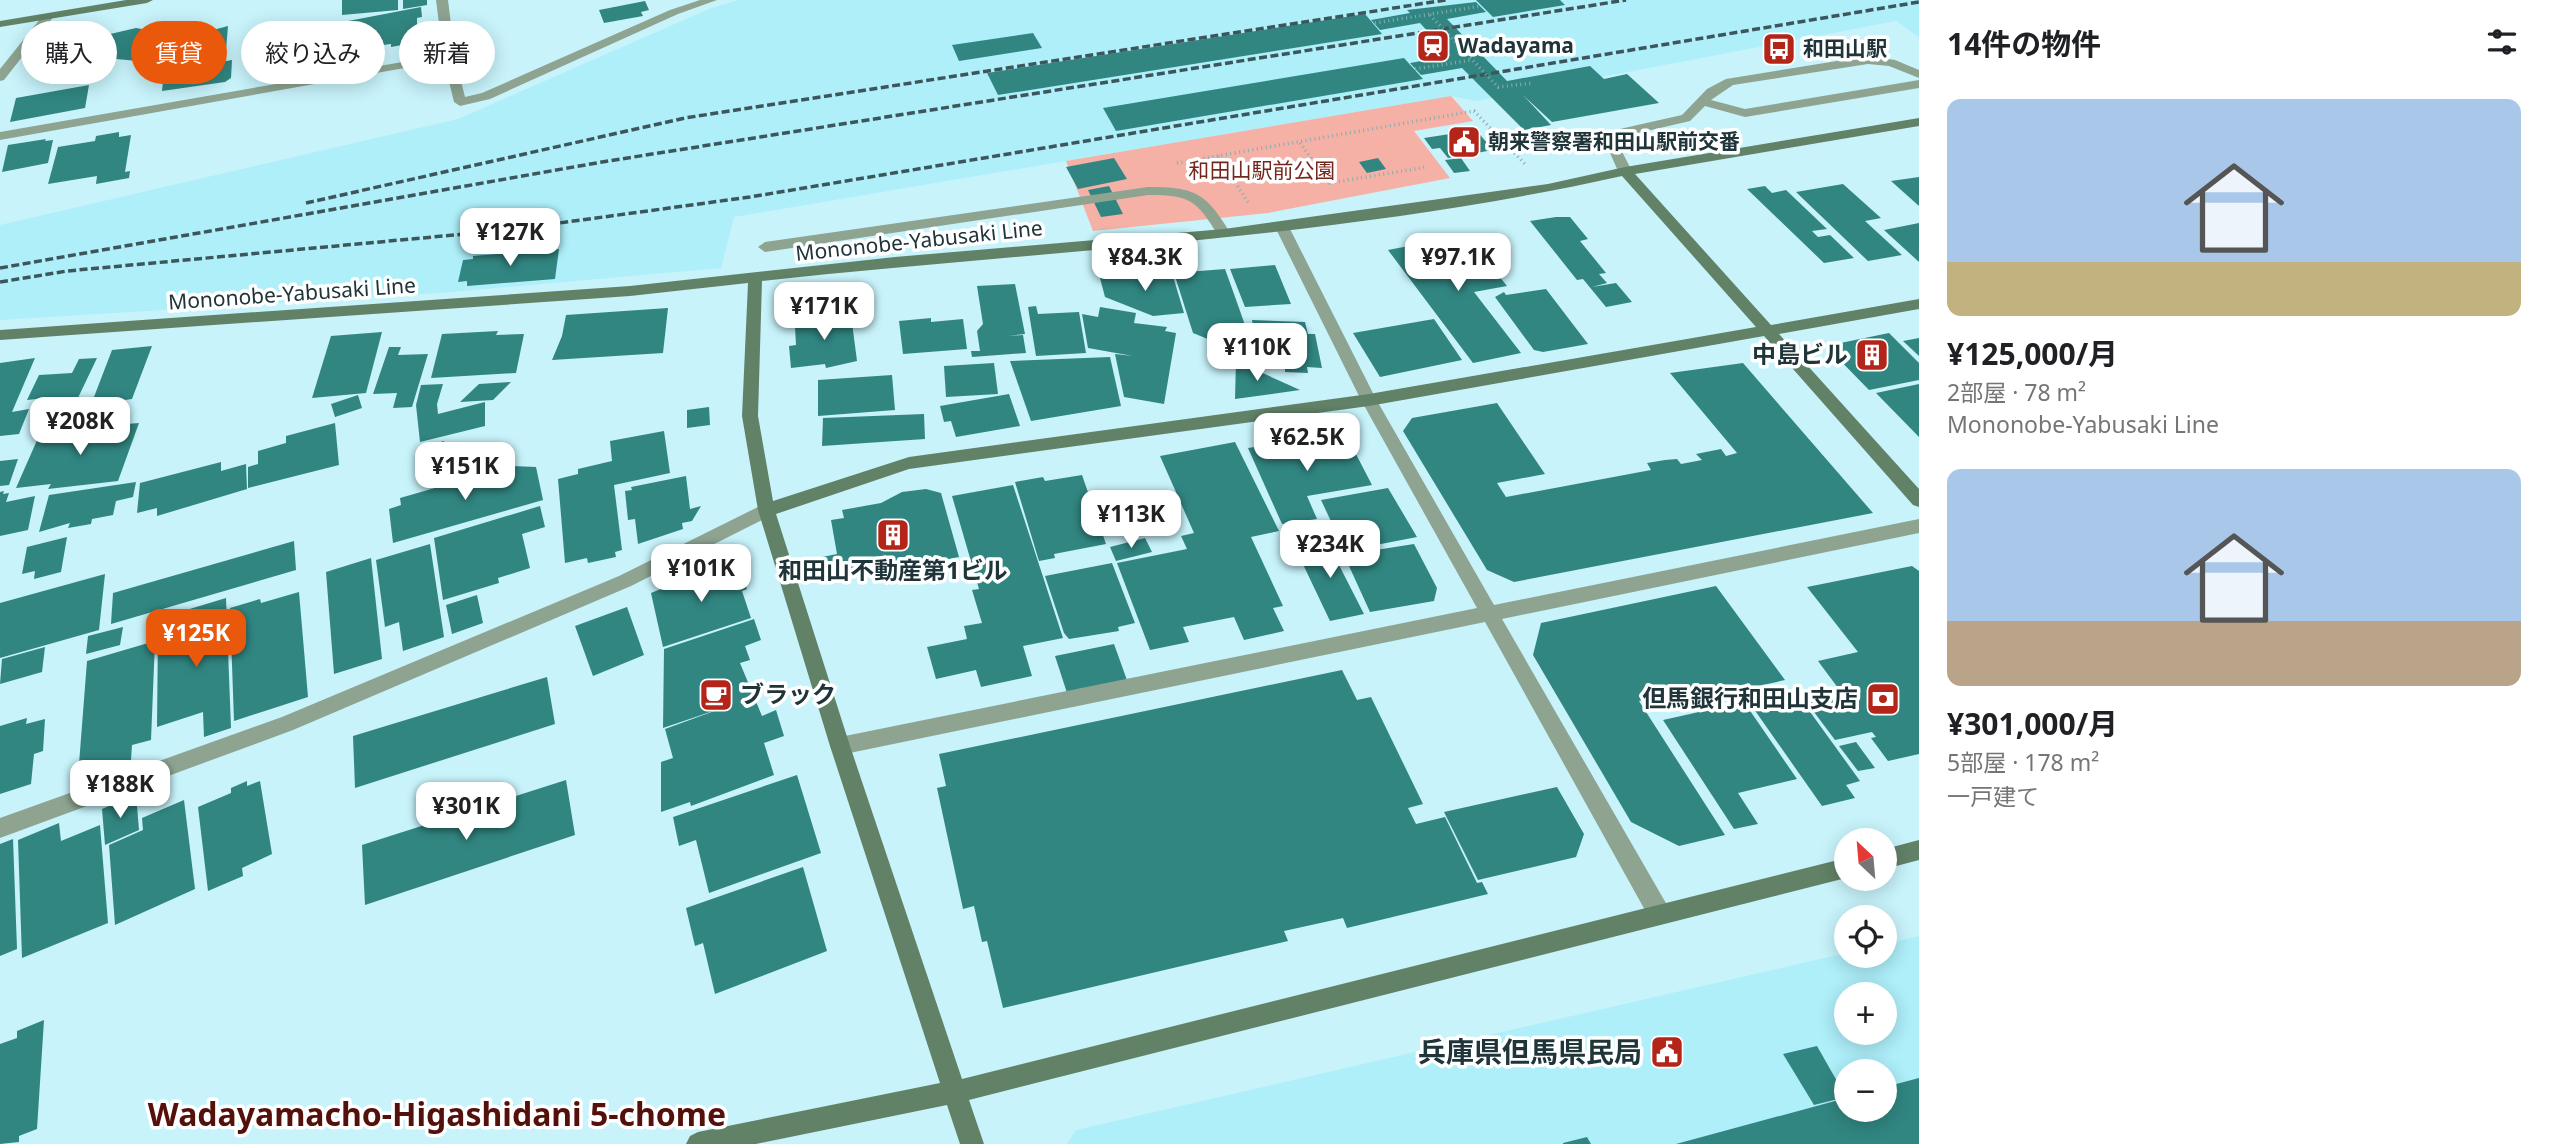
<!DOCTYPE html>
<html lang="ja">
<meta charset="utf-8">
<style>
body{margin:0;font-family:"Noto Sans","Noto Sans JP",sans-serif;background:#f2f2f2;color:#202124;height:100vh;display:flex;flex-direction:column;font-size:26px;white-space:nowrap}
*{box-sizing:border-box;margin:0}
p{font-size:23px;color:#757577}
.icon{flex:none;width:38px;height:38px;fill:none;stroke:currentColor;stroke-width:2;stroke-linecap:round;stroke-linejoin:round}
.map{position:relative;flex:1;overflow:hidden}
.drawer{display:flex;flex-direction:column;background:#fff;width:630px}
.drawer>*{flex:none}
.top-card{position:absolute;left:21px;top:21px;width:665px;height:63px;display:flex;gap:14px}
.needle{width:46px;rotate:334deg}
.buttons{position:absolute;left:1834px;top:828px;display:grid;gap:14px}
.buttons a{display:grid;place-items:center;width:63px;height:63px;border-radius:50%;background:#fff;box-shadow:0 4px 18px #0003;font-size:35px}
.price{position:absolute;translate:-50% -60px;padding:0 16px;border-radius:14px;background:#fff;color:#222;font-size:23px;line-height:46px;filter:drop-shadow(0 2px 4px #0008)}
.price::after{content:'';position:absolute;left:50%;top:42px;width:21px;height:16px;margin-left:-10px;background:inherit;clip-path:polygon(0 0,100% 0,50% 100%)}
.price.current{background:#ea580c;color:#fff}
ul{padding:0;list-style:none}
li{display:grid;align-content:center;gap:14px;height:371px;padding:0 28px}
li span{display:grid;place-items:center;height:217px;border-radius:14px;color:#555}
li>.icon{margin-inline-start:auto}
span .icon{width:126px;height:126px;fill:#fffc;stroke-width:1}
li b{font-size:30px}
h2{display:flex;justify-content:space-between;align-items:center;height:84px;padding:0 28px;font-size:30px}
.tag{padding:0 24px;border-radius:32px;background:#fff;box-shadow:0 4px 18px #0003;font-size:24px;line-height:63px}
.tag.current{background:#ea580c;color:#fff}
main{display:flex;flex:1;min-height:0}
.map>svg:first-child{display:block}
.built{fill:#aeeffa;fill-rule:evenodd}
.green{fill:#f5b1a6}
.building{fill:#318682}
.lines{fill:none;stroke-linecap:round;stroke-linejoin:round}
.path{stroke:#88abb2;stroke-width:3.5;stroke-dasharray:1 3.5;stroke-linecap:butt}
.lane{fill:#8ea491;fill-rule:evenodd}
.street{fill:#8ea491;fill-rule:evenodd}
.secondary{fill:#618267;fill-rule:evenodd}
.rail{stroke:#3d565b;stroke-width:3.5;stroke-dasharray:8 3.5;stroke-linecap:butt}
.path-bridge{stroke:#88abb2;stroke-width:3.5;stroke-dasharray:1 3.5;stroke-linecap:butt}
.labels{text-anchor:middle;stroke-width:7;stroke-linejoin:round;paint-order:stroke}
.far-poi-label{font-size:21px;font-weight:bold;fill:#203539;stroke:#fff;text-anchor:start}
.far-park-label{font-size:21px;fill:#75271d;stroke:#fff}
.far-street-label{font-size:21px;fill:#203539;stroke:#fff}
.poi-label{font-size:24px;font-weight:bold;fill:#203539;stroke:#fff;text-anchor:end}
.near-poi-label{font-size:28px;font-weight:bold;fill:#203539;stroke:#fff;text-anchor:end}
.near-neighbourhood-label{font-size:32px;font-weight:bold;fill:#54100a;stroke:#fff}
</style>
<main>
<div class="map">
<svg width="1919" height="1144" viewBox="0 0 1919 1144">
<rect width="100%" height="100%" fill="#c8f3fb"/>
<g class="built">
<polygon points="738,0 1919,0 1919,37 1896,21 1476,101 1451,96 734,217 721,268 439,293 0,320 0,225 458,119 709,9"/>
<path d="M1919 936V1144H1067L1076 1130 1846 953V956H1885V944ZM1846 994H1885V1032H1846ZM1846 1071H1885V1110H1846Z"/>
</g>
<polygon class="green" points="1451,96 1473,121 1414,131 1450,178 1268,213 1093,231 1066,161"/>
<g class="building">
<polygon points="342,0 398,0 398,10 342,15"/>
<polygon points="403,0 427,0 427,5 403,9"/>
<polygon points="1476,0 1560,0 1565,5 1493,17"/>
<polygon points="645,1 649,10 641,12 643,16 604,23 599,10"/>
<polygon points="1476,2 1486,12 1447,19 1507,81 1590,66 1604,79 1627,74 1659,103 1552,122 1523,95 1551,125 1524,130 1462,68 1421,75 1410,63 1450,56 1420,23 1380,30 1371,20 1410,13 1407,10"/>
<polygon points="421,7 422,17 417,18 417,25 424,24 426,47 414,49 413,43 391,47 391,44 383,45 382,43 343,49 343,22"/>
<polygon points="1365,14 1382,34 998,95 987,73"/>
<polygon points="228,26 226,50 171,60 172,41"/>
<polygon points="136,28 176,35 149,62 83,56 106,35"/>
<polygon points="1033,33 1042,48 959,61 952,45"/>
<polygon points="53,34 88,38 96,39 74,60 65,58 62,62 34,57"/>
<polygon points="362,48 362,64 343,67 343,51"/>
<polygon points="1404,58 1423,79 1116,131 1103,108"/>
<polygon points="232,60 231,78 225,82 162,91 164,72"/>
<polygon points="89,85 85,108 10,122 16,98"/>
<polygon points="1476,130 1493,150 1448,158 1440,148 1432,149 1424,138"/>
<polygon points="119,132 119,137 131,135 125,172 130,171 129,178 96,184 97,176 48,184 58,147 95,141 96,136"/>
<polygon points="46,139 45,141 53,140 48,163 2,172 8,145"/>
<polygon points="1114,158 1127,179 1078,189 1066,167"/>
<polygon points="1378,158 1386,169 1367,173 1359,162"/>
<polygon points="1461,158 1470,171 1454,173 1445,160"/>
<polygon points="1919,177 1919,206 1891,181"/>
<polygon points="1843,184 1881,218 1865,221 1902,255 1868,261 1796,192"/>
<polygon points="1109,186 1123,214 1101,217 1088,190"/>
<polygon points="1765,186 1772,193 1786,190 1827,229 1812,231 1818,237 1830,235 1854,258 1824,263 1747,189"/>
<polygon points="1556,217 1570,217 1588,239 1580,241 1606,273 1599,274 1607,283 1592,287 1616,283 1632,302 1606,307 1583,279 1577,280 1530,221"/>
<polygon points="1919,223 1919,262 1884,230"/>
<polygon points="1466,235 1507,286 1474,292 1521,353 1473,363 1388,250"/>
<polygon points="559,249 555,279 467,286 467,281 458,282 463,260 473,259 473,256"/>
<polygon points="1275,265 1291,304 1245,307 1230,269"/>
<polygon points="1225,269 1234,294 1257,359 1193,333 1174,273"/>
<polygon points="1172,273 1184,313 1153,316 1105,297 1100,278"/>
<polygon points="1015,284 1025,334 1008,336 1023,335 1026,353 972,357 971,351 980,351 977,331 983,324 977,286"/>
<polygon points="1546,289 1588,344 1543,352 1534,350 1495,297 1504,292 1506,295"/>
<polygon points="1036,306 1038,314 1079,312 1086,353 1036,356 1028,307"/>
<polygon points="1100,307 1136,313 1134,323 1167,327 1165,331 1176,333 1164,404 1124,397 1115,354 1133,356 1088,348 1082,314 1098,317"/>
<polygon points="668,308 663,353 552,360 562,336 566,315"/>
<polygon points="839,310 840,316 851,315 857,361 826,368 825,364 791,368 789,346 796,345 795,327 805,326 805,320 818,318 817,313"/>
<polygon points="931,318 931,322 963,319 967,349 903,354 899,321"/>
<polygon points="1434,319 1462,360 1380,377 1353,333"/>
<polygon points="1252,320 1305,322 1308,334 1315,334 1322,368 1307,367 1308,373 1285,372 1285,367 1272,366 1271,361 1258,361"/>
<polygon points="498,331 496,335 524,334 516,373 431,378 442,334"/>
<polygon points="382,332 366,393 312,398 331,336"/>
<polygon points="1889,333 1919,363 1919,380 1869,390 1826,346"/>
<polygon points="1919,338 1919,356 1903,341"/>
<polygon points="152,346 132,399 125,400 123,406 89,410 112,350"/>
<polygon points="389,347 401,347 398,355 428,354 412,407 393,408 397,393 373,394"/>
<polygon points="1110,357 1121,406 1031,421 1010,361"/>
<polygon points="35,358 12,412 29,409 19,434 0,436 0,363"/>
<polygon points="97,358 67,421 34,423 46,398 27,400 39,375 72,373 79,359"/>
<polygon points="1236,361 1300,390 1235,399"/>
<polygon points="994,363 998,394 946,397 944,366"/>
<polygon points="1743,363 1873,513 1514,582 1487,570 1403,431 1412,418 1497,403 1545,474 1497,483 1506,497 1651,470 1647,463 1665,460 1677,459 1681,464 1702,460 1696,454 1721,449 1726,456 1737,453 1670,373"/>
<polygon points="892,375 895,410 818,416 818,380"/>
<polygon points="511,382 493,400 460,402 479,384"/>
<polygon points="443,384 437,404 438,414 485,402 485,426 420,442 416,405 421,385"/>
<polygon points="1919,384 1919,437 1876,393"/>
<polygon points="1009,394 1020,426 956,437 951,421 944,422 940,406"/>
<polygon points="358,395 362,408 335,417 331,404"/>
<polygon points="709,407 710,425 687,428 687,410"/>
<polygon points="924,414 925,439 822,446 823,418"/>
<polygon points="116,421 115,425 139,423 118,481 48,489 51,484 16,488 38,438 87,433 91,423"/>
<polygon points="335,423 339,465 248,488 248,467 258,464 258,451 286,443 286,436"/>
<polygon points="664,431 670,473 614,485 622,550 615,552 616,557 588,563 587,558 565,563 558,479 578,474 578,469 612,461 610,441"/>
<polygon points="1345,433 1372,485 1307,496 1317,519 1282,524 1248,448"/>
<polygon points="444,441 446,457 420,464 419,448"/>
<polygon points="1235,442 1279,531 1251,537 1283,606 1273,608 1284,631 1244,640 1234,617 1183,627 1189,642 1150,650 1117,563 1187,549 1181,536 1194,533 1160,456"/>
<polygon points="18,459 9,485 0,486 0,461"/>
<polygon points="221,462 221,471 246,464 247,489 157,516 157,508 137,513 140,483"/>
<polygon points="512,466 536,467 543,500 393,543 389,509 401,505 400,498"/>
<polygon points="1082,475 1106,544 1054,554 1055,558 1039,561 1015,482 1043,477 1045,481"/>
<polygon points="686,476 690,509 701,506 692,521 682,523 683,529 638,544 635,519 628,520 625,491 632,490 631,487"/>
<polygon points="136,482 133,497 116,501 113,515 92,519 91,524 68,528 70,523 39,532 49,495"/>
<polygon points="1013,485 1063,638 1023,646 1032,676 981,687 976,670 936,679 927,647 967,639 964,626 982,623 972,590 979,589 952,496"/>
<polygon points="1388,488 1417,537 1345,551 1321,500"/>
<polygon points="926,489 941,493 959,557 821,583 817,558 837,554 831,520 844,518 842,510 881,503 902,492"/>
<polygon points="4,491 3,494 9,493 6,502 35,496 28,530 0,536 0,492"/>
<polygon points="540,506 545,527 522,534 530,568 498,578 499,583 443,600 434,538"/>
<polygon points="1319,526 1364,614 1330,621 1300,558 1319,553 1306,528"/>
<polygon points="67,537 61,572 34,579 35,571 22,574 27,547"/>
<polygon points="1145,538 1152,552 1116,561 1110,547"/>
<polygon points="294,541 296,570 111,624 113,593"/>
<polygon points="430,544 444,637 403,651 399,622 385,627 376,560"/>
<polygon points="1414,544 1437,588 1434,601 1370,612 1344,555"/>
<polygon points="371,558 382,659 334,674 326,572"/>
<polygon points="724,563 740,568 747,589 742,591 751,618 663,647 651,593"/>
<polygon points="1112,563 1135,623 1118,627 1119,631 1069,639 1064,633 1045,576"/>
<polygon points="1912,566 1919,571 1919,754 1888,761 1871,738 1876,737 1872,732 1835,740 1805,700 1841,692 1818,661 1858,652 1807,587"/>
<polygon points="105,574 99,630 0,658 0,603"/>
<polygon points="1716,586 1785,680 1665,707 1658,697 1639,701 1725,835 1679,846 1631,822 1533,655 1541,623"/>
<polygon points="299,592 308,697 234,721 230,608 260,599 261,603"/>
<polygon points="477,595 483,623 452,634 446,605"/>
<polygon points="226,598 231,728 204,737 203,712 157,727 158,630 183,622 183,611"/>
<polygon points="627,607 644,655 593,676 575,626"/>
<polygon points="754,619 761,640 745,646 750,660 740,663 762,716 776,710 784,736 764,743 774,775 691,806 690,802 661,812 661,762 673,758 665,729 728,706 663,728 664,649"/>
<polygon points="123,627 120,645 86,654 88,636"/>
<polygon points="155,641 151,740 132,745 131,760 78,777 87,661"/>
<polygon points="1114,644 1128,683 1068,696 1055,656"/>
<polygon points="45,647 42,672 0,684 2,659"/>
<polygon points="1342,670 1357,700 1371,697 1423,804 1408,808 1416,824 1445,817 1477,883 1482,882 1488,894 1347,928 1343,918 1284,931 1288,941 1003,1008 987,941 982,942 974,906 963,909 937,788 946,786 939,754"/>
<polygon points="547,677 555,724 355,788 353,736"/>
<polygon points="1795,691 1860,781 1846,785 1855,798 1822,806 1749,702"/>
<polygon points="1744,702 1797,779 1738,793 1758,824 1734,829 1663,720"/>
<polygon points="27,718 26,724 45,719 43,751 34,754 31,784 0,794 0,726"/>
<polygon points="1856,742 1875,768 1858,771 1839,746"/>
<polygon points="797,775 821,853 709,893 696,840 679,846 673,817"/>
<polygon points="566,780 575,835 365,905 362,845"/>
<polygon points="247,781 247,786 260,781 272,854 242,868 243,876 208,891 198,807 231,793 231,788"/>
<polygon points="1557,787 1584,834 1576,857 1478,880 1444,812"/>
<polygon points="136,794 139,830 105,845 102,809"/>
<polygon points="184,800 195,889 115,925 109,845 143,830 142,818"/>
<polygon points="59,823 61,841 100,825 108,923 22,958 18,840"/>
<polygon points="13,839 17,949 0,956 0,844"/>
<polygon points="803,867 827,951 715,994 703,943 695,946 686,908"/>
<polygon points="44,1020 37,1129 19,1136 19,1142 0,1144 0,1044 17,1038 17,1031"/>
<polygon points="1817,1046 1846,1097 1814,1105 1783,1054"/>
<polygon points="1919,1078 1919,1144 1676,1144 1846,1098 1846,1110 1885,1110 1885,1087"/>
<polygon points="1587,1137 1591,1144 1563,1144 1563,1143"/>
</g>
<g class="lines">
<g class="path">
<polyline points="1375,23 1481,6"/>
<polyline points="1415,69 1472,60"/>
<polyline points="1300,143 1330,184"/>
<polyline points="1218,156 1248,202"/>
<polyline points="1177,163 1474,111 1525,164"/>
<polyline points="1330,183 1426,167"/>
</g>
<path class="lane" d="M1148 187C1196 187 1206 193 1231 234L1229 237H1219C1197 201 1192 195 1148 195L765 252 758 247 765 242Z"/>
<g class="street">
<polygon points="436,0 448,0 455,57 465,97 482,93 670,10 700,0 717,0 678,14 490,99 460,106 454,102 444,61 0,140 0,132 443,55"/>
<polygon points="44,14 54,16 4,80 0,81 0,69"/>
<polygon points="1868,56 1895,60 1919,70 1919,78 1889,66 1868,64 1733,85 1711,100 1745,109 1919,80 1919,88 1745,117 1705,106 1690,121 1621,137 1618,144 1632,171 1625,175 1618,171 1606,144 1611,131 1682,115 1707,89 1726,79"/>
<polygon points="1282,222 1289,227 1376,399 1494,605 1919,519 1919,533 1502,619 1667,905 1670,913 1667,921 1659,924 1651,921 1485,622 840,755 833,752 830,746 833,740 840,737 1477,608 1361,400 1275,227"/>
<polygon points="766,503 772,505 774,510 772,515 631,586 293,730 0,838 0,818 282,717 619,576"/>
</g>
<g class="secondary">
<polygon points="126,0 153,0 147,3 0,27 0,21"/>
<path d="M1919 118V126L1635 174 1771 325 1919 299V309L1779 334 1919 489V507L1913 505 1764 336 1369 406 909 469 776 514 850 746 962 1079 1846 858V878L969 1100 984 1144H960L947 1105 756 1144H686L690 1136 698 1132 940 1083 830 746 758 510 742 416 748 283 630 296 0 340V330L630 286 895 257 1224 229 1548 184 1625 167ZM1622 176 1756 327 1369 394 909 457 773 501 758 416 762 281C1049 250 1340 239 1622 176Z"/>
<polygon points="1919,840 1919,860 1885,869 1885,849"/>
</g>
<g class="rail">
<polyline points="306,203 685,118 1446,0"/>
<polyline points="0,268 602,162 1626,0"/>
<polyline points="0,282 67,271 508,230 750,197 1919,2"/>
</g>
<polyline class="path-bridge" points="1430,15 1498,87 1533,83"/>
</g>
<defs>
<symbol id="station-square" viewBox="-11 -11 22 22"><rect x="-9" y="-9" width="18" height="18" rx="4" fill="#b32518" stroke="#fff"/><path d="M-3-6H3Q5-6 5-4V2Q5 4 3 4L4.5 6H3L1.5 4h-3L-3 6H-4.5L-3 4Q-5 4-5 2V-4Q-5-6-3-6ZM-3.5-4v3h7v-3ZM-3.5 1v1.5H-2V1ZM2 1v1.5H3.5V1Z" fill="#fff"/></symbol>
<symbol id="bus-square" viewBox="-11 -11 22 22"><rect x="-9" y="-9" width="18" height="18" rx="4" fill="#b32518" stroke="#fff"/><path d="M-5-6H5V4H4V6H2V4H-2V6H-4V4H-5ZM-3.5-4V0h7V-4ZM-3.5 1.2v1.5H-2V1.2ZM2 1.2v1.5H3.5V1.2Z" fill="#fff"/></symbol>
<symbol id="civic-square" viewBox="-11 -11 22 22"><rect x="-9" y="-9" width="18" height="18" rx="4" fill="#b32518" stroke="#fff"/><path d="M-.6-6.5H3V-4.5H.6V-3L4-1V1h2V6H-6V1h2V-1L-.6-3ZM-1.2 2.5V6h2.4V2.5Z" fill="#fff"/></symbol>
<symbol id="building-square" viewBox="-11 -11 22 22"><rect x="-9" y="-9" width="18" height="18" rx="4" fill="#b32518" stroke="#fff"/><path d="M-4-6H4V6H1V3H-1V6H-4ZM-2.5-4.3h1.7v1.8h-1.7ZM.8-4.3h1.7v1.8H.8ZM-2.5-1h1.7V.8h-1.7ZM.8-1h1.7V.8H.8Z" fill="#fff"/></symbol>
<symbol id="cafe-square" viewBox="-11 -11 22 22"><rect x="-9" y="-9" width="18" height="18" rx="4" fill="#b32518" stroke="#fff"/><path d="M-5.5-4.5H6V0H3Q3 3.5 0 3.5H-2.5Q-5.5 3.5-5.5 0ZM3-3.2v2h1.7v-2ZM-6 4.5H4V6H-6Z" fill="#fff"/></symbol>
<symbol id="bank-square" viewBox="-11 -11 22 22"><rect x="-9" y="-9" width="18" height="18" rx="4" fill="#b32518" stroke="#fff"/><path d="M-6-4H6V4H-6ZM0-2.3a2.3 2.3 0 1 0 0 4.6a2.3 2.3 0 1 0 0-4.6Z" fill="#fff"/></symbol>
</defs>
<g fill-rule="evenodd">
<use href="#station-square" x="1414" y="27" width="38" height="38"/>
<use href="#bus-square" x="1760" y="30" width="38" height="38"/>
<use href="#civic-square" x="1445" y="123" width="38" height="38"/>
<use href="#building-square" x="1853" y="336" width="38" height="38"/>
<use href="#building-square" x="874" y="516" width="38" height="38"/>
<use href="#cafe-square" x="697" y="676" width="38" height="38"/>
<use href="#bank-square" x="1864" y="680" width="38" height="38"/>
<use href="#civic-square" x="1648" y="1033" width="38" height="38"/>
</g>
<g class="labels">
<g class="far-poi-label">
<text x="1458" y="53">Wadayama</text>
<text x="1803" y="56">和田山駅</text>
<text x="1488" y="149">朝来警察署和田山駅前交番</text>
</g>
<g class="far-park-label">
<text x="1262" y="178">和田山駅前公園</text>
</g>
<g class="far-street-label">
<text transform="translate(919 241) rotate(-6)" y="7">Mononobe-Yabusaki Line</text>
<text transform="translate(292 294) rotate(-4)" y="7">Mononobe-Yabusaki Line</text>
</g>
<g class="poi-label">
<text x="1848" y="363">中島ビル</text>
<text x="893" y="579" text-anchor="middle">和田山不動産第1ビル</text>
<text x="740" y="703" text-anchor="start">ブラック</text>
<text x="1858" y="707">但馬銀行和田山支店</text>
</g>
<g class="near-poi-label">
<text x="1642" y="1062">兵庫県但馬県民局</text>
</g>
<g class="near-neighbourhood-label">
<text x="437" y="1126">Wadayamacho-Higashidani 5-chome</text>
</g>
</g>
</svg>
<div class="buttons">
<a><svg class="needle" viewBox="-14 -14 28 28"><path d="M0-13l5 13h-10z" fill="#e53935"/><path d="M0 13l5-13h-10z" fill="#757577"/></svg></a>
<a><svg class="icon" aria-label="locate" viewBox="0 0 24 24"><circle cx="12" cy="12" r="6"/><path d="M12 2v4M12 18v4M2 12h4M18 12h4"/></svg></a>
<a>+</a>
<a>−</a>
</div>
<b class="price" style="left:510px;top:268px">¥127K</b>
<b class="price" style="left:1145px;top:293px">¥84.3K</b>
<b class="price" style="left:1458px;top:293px">¥97.1K</b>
<b class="price" style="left:824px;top:342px">¥171K</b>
<b class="price" style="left:1257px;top:383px">¥110K</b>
<b class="price" style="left:80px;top:457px">¥208K</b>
<b class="price" style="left:1307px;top:473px">¥62.5K</b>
<b class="price" style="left:465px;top:502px">¥151K</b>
<b class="price" style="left:1131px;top:550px">¥113K</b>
<b class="price" style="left:1330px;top:580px">¥234K</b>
<b class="price" style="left:701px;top:604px">¥101K</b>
<b class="price current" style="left:196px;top:669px">¥125K</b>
<b class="price" style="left:120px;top:820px">¥188K</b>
<b class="price" style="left:466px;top:842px">¥301K</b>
<div class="top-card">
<a class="tag">購入</a>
<a class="tag current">賃貸</a>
<a class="tag">絞り込み</a>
<a class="tag">新着</a>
</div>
</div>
<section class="drawer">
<h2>14件の物件<svg class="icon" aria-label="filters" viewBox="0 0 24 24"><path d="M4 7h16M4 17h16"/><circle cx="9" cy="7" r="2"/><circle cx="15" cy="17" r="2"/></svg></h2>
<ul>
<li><span style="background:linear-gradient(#a9c7e8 75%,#c2b280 0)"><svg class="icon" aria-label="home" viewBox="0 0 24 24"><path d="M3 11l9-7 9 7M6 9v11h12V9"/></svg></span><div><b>¥125,000/月</b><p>2部屋 · 78 m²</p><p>Mononobe-Yabusaki Line</p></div></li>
<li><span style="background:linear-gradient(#a9c7e8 70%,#b9a48a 0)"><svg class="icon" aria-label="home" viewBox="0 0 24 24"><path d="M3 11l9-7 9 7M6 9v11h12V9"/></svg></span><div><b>¥301,000/月</b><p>5部屋 · 178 m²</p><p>一戸建て</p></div></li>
</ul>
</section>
</main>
